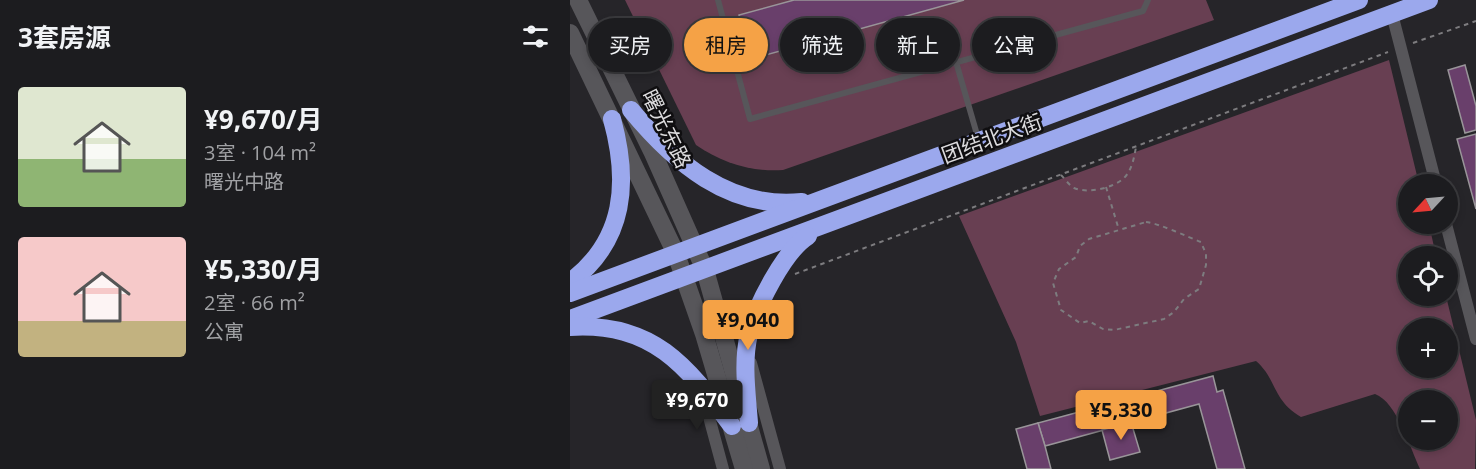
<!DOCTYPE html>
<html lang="zh">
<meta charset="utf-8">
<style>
body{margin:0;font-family:"Open Sans","Noto Sans SC",sans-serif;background:#252528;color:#f1f3f6;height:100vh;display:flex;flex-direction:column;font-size:22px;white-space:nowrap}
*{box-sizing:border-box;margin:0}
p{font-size:20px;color:#a0a1a4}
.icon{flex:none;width:33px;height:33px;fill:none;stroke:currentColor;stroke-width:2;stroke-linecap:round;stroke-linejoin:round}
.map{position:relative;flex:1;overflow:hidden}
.drawer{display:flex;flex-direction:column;background:#1c1c1f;width:570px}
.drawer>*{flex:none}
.hud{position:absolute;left:18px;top:18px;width:570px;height:54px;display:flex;gap:12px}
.needle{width:39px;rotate:244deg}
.tools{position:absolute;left:828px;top:174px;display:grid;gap:12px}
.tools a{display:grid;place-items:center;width:60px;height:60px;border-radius:50%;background:#1c1c1f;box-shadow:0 3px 9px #0003,0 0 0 2px #3a3a3d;font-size:30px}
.price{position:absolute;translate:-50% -51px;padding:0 14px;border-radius:6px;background:#f5a246;color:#111;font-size:20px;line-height:39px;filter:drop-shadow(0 2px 3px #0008)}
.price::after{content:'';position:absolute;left:50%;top:36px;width:18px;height:14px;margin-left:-9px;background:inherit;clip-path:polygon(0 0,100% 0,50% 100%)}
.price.on{background:#222;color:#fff}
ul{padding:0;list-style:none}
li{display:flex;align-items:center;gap:18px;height:150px;padding:0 18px}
li span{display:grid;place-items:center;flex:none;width:168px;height:120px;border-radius:6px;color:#555}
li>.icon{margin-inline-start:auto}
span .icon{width:72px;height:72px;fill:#fffc;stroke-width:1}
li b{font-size:26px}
h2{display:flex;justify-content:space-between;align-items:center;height:72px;padding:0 18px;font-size:26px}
.pill{padding:0 21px;border-radius:27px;background:#1c1c1f;box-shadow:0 3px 9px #0003,0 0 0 2px #3a3a3d;font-size:21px;line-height:54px}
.pill.on{background:#f5a246;color:#111}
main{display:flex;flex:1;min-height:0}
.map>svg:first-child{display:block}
.green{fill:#683f52;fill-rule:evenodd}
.building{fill:#693f6b;stroke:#999599;stroke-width:1.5}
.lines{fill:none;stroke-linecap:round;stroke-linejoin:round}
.path{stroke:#7d7c7f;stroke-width:2;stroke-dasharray:4.5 4.5;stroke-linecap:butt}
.lane{stroke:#57565a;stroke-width:6}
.street{stroke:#57565a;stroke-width:12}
.secondary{stroke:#57565a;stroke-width:18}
.highway{stroke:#9ba8ed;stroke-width:18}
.labels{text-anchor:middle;stroke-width:5;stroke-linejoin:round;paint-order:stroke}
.street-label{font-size:21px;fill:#dcdbdd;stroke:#0f0e10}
</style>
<main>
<section class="drawer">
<h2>3套房源<svg class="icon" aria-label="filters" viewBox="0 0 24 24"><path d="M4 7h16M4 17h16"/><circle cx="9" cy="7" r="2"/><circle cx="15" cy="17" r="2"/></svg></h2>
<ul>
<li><span style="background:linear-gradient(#dfe7d0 60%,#8fb573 0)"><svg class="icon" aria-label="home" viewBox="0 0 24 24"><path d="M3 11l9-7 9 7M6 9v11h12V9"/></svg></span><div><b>¥9,670/月</b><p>3室 · 104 m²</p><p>曙光中路</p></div></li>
<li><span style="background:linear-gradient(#f6c9c9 70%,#c2b280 0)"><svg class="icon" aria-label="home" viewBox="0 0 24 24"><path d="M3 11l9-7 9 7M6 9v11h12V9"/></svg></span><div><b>¥5,330/月</b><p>2室 · 66 m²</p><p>公寓</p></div></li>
</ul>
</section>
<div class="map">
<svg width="906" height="469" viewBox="0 0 906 469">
<rect width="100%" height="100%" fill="#262529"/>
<g class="green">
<path d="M55 0H636L644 20 213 170C180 172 153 163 126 145Z"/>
<path d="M819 60 849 184H838V224H859L866 256H838V296H876L906 420 905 469H850C840 448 827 402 805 394L731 417C702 400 707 379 686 361L470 416 446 342 389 216ZM838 328H878V368H838ZM838 400H878V440H838Z"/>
</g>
<g class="building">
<polygon points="224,0 394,0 181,59 169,15"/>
<polygon points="895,65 906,106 906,130 895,133 878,70"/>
<polygon points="906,134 906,209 887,139"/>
<polygon points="643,376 647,392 653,390 675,469 647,469 629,404 475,446 468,423"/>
<polygon points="561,422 570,452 540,460 532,430"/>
<polygon points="468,423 475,446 481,469 457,469 446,429"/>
</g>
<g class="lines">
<g class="path">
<polyline points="843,43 906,21"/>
<path d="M491 175C495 179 499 185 504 188 519 194 543 188 554 178 562 170 564 158 566 147"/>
<polyline points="536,187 549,230"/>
<path d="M576 222C588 223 618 237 631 242L636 254V265L629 289 614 299 604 312 594 319 544 330 533 329 519 321 510 323 491 310 483 283 489 269 506 257 510 246 519 239Z"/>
<polyline points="225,274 818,52"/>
</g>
<g class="lane">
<polyline points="148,0 180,119 573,11 578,0"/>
<polyline points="386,62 408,138"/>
</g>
<g class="street">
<polyline points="822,14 866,184"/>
<polyline points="876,224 906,339"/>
<polyline points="181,363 210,469"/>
<polyline points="132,391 153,469"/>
</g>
<g class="secondary">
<polyline points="8,0 83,153 135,270 191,469"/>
<polyline points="0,33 106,254 134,334 174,469"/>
</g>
<g class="highway">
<path d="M61 110C104 162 159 210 232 202"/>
<path d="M0 282C56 240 59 181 42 119"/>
<polyline points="0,293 789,0"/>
<polyline points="0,319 859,0"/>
<path d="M0 327C83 322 116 365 162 426"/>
<path d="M179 423C177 395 172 362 179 334 186 307 214 251 238 236"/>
</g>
</g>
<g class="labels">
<g class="street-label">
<text transform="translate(96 129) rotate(64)" y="7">曙光东路</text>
<text transform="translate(422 139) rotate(-20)" y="7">团结北大街</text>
</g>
</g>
</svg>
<div class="tools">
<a><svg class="needle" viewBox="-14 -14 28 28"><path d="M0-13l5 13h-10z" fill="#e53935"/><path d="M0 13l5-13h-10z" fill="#a0a1a4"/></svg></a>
<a><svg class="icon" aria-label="locate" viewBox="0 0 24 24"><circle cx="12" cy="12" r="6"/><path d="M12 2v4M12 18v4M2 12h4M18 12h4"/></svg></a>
<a>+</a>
<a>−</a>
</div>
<b class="price" style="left:178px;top:351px">¥9,040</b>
<b class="price on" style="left:127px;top:431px">¥9,670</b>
<b class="price" style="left:551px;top:441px">¥5,330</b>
<div class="hud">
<a class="pill">买房</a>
<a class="pill on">租房</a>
<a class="pill">筛选</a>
<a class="pill">新上</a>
<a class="pill">公寓</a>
</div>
</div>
</main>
